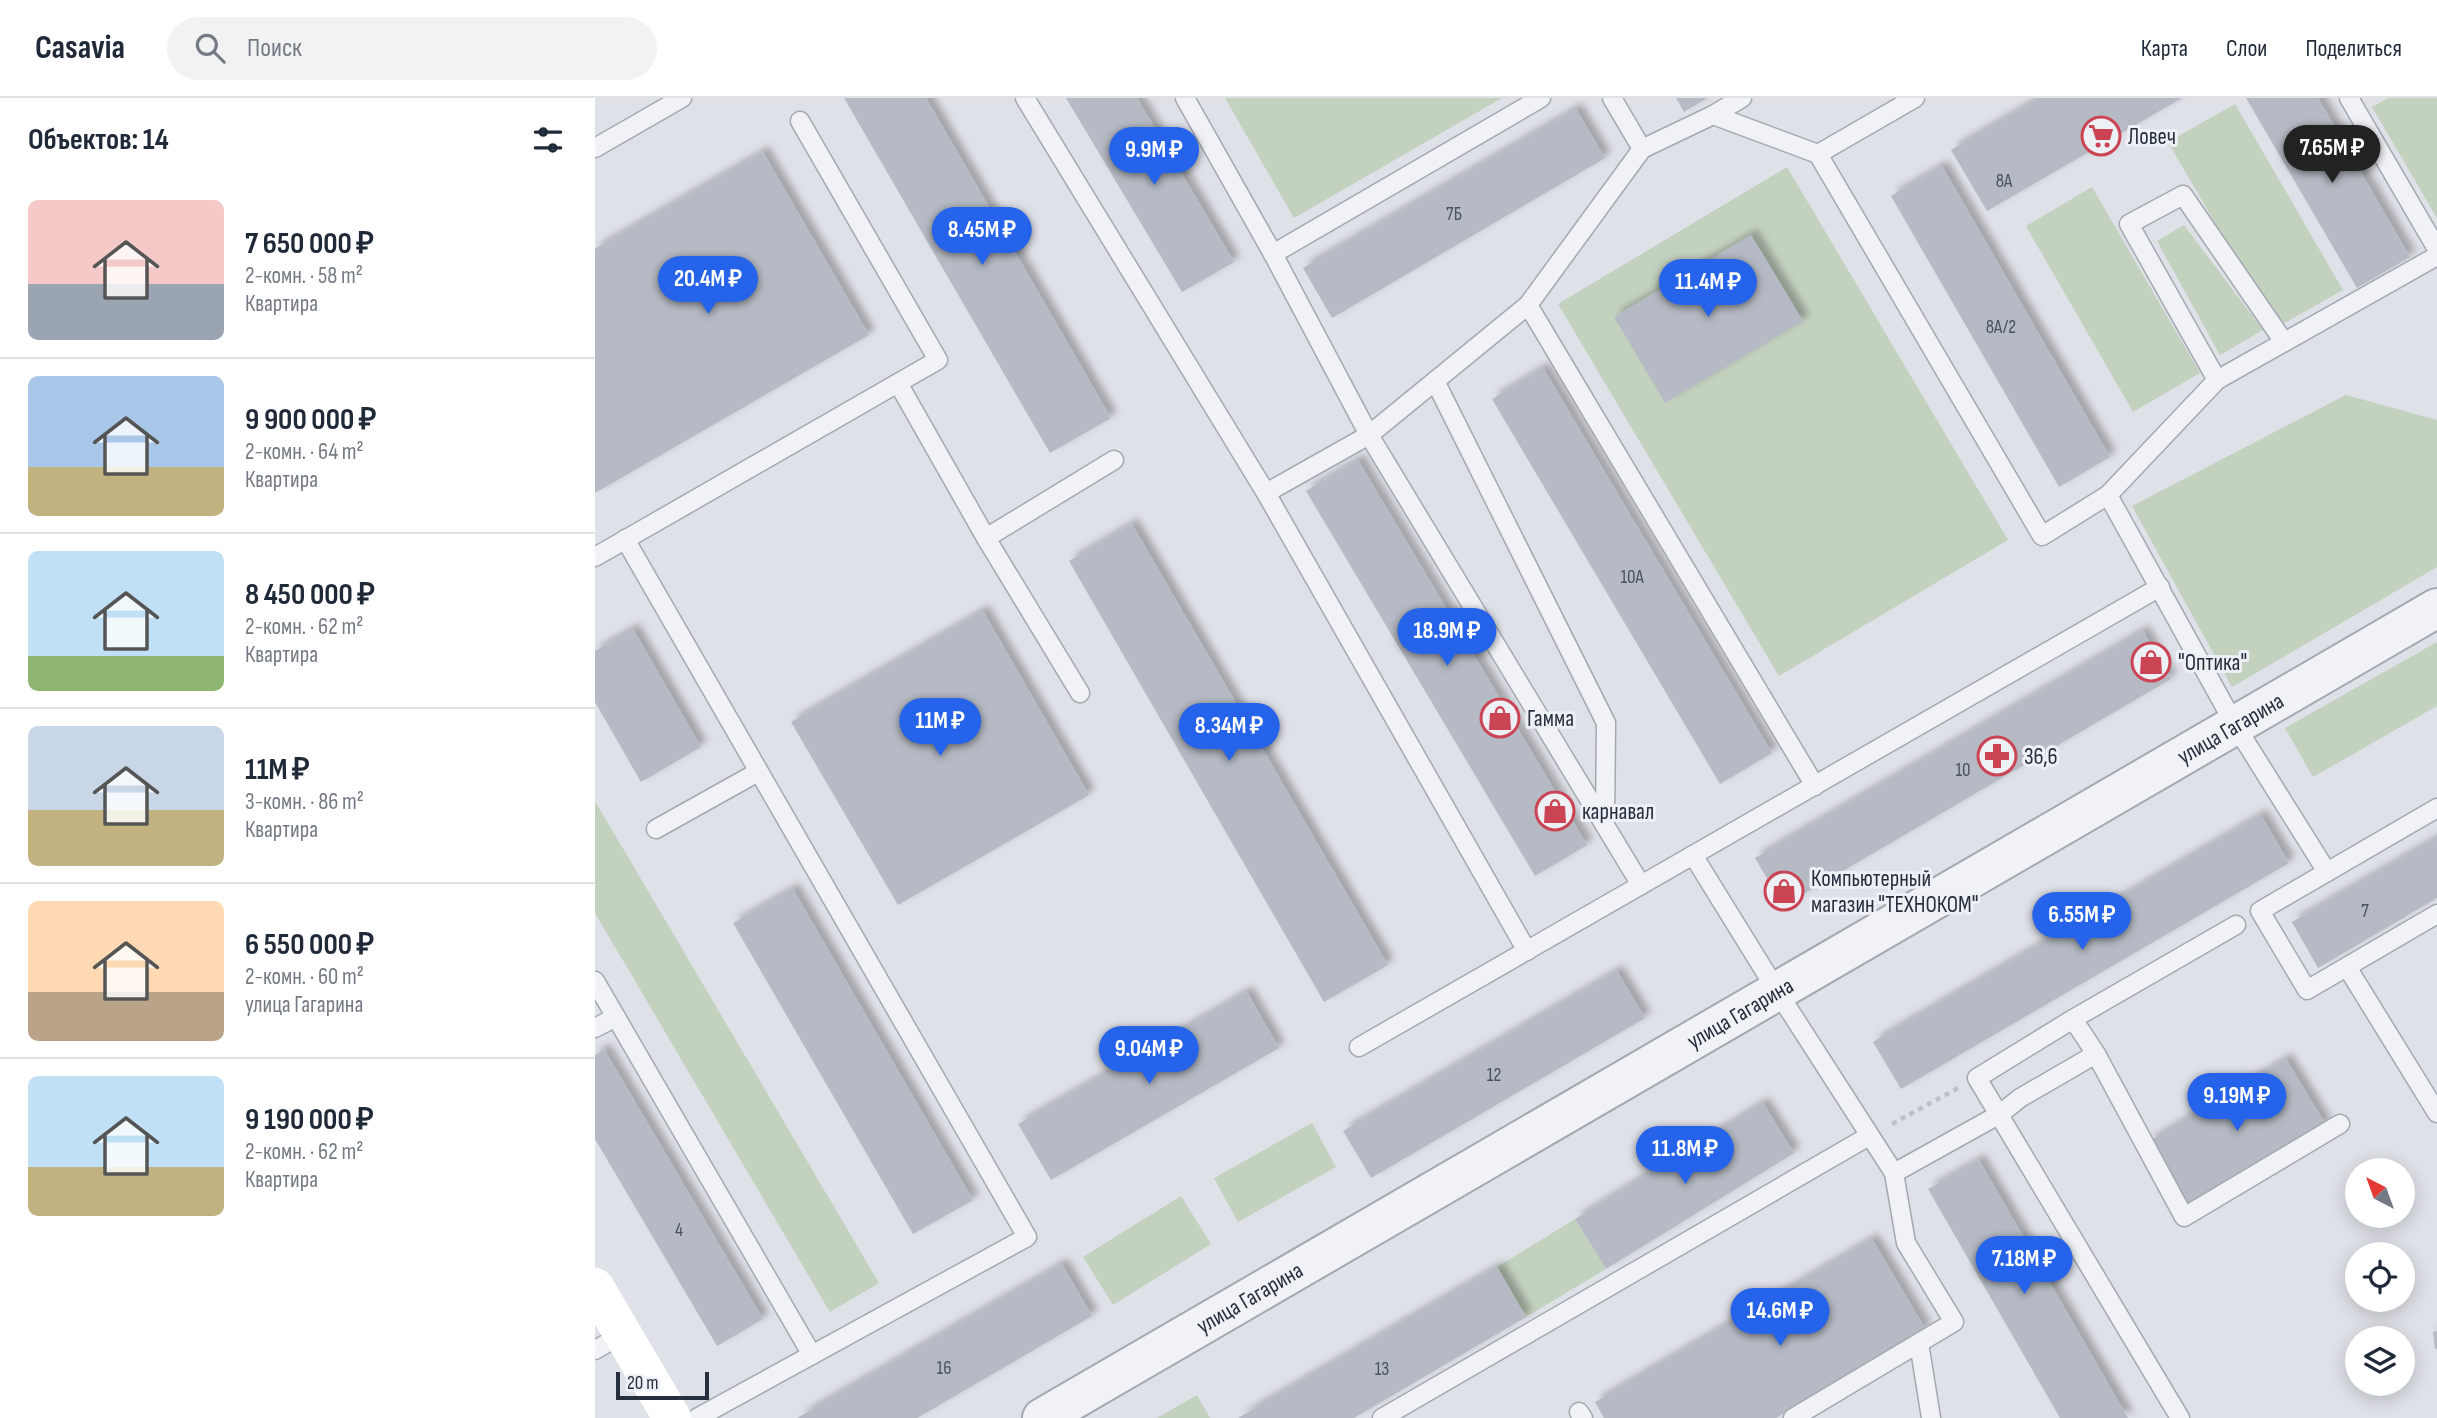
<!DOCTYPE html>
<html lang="ru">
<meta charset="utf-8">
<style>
body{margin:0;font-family:"Sofia Sans Condensed",sans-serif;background:#f2f2f3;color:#1f2937;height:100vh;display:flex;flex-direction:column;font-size:26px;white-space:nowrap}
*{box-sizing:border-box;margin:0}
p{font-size:23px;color:#747a83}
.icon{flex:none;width:38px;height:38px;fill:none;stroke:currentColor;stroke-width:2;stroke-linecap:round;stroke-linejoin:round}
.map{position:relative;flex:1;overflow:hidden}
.sheet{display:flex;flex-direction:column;background:#fff;width:595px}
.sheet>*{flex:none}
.needle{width:46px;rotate:319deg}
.controls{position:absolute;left:1750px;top:1060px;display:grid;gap:14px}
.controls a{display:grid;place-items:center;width:70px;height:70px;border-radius:50%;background:#fff;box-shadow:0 4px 18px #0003;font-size:35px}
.scale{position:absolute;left:21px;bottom:18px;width:93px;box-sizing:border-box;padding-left:7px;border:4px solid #272f3e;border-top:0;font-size:19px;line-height:24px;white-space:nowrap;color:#272f3e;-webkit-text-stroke:5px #edf0f5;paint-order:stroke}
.price{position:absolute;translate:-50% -60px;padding:0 16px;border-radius:24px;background:#2563eb;color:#fff;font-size:23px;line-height:46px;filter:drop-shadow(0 2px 4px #0008)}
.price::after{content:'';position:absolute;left:50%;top:42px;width:21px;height:16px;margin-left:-10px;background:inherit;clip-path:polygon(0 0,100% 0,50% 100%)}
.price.on{background:#222;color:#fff}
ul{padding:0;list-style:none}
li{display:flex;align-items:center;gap:21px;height:175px;padding:0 28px}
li+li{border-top:2px solid #e0e1e3}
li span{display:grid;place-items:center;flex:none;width:196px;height:140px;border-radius:10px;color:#555}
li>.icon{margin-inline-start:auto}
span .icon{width:84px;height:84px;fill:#fffc;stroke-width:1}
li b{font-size:30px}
h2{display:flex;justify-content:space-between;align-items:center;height:84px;padding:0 28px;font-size:30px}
header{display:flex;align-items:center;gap:42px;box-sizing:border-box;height:98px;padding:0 35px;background:#fff;border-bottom:2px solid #e0e1e3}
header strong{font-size:33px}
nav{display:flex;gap:38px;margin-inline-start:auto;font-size:24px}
.search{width:490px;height:63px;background:#f2f2f3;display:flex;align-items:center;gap:18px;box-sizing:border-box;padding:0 24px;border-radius:38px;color:#747a83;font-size:26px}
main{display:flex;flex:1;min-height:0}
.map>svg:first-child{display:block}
.green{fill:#c3d1bf}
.building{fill:#b5bac4;filter:url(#shadow)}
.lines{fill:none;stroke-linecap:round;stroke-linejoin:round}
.service-casing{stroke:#a3a8b1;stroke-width:21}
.tertiary-casing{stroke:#a3a8b1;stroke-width:42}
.path{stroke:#bcbfc6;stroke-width:4.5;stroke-dasharray:5 5;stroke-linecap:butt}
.service{stroke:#f0f2f6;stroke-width:18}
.tertiary{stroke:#f0f2f6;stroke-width:38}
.secondary{stroke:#fff;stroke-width:38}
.labels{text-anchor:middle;stroke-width:6;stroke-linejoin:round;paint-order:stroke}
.number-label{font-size:19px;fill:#4a5260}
.poi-label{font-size:23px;fill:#272f3e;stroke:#edf0f5;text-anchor:start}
.street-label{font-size:23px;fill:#272f3e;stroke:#edf0f5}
</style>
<header>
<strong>Casavia</strong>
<div class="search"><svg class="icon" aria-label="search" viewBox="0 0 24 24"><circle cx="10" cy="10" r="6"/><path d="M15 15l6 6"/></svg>Поиск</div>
<nav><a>Карта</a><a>Слои</a><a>Поделиться</a></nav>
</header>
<main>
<section class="sheet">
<h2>Объектов: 14<svg class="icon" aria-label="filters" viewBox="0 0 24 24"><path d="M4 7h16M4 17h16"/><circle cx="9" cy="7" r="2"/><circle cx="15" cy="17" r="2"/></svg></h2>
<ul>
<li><span style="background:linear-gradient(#f6c9c9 60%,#9aa5b1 0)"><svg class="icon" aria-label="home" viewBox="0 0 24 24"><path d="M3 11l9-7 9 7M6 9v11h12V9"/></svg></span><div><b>7 650 000 ₽</b><p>2-комн. · 58 m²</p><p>Квартира</p></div></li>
<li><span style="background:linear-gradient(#a9c7e8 65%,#c2b280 0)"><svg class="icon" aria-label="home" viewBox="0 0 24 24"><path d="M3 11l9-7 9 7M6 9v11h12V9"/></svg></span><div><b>9 900 000 ₽</b><p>2-комн. · 64 m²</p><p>Квартира</p></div></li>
<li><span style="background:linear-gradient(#bfe0f5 75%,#8fb573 0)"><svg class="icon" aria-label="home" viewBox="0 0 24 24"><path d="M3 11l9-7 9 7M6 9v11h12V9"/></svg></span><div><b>8 450 000 ₽</b><p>2-комн. · 62 m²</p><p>Квартира</p></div></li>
<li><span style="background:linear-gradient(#c9d6e8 60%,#c2b280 0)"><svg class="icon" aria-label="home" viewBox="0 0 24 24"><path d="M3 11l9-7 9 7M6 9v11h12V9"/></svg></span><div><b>11M ₽</b><p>3-комн. · 86 m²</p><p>Квартира</p></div></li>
<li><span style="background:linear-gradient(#ffd9b3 65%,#b9a48a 0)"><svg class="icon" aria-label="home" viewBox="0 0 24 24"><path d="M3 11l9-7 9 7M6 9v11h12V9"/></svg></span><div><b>6 550 000 ₽</b><p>2-комн. · 60 m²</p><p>улица Гагарина</p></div></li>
<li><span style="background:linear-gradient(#bfe0f5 65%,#c2b280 0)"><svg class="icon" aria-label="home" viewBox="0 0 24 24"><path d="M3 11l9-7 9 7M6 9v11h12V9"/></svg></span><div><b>9 190 000 ₽</b><p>2-комн. · 62 m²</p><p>Квартира</p></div></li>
</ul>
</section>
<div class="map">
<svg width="1842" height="1320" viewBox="0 0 1842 1320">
<defs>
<filter id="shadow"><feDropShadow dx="6" dy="-6" stdDeviation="3.5" flood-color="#0004"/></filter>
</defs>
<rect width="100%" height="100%" fill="#dee1e7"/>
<g class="green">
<polygon points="630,0 907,0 699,120"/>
<polygon points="1793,0 1842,0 1842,120 1777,9"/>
<polygon points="1640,6 1748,192 1681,230 1573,44"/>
<polygon points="1192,69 1413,442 1184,578 963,206"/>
<polygon points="1497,89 1605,275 1538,314 1431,128"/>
<polygon points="1589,127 1668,232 1625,257 1562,143"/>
<polygon points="1751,297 1842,322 1842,469 1637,589 1537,408"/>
<polygon points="1842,544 1842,608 1718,679 1690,630"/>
<polygon points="0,703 284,1185 235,1214 0,815"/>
<polygon points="717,1025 741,1069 643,1124 619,1080"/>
<polygon points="586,1098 616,1146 518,1207 488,1159"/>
<polygon points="980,1121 1011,1171 931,1219 902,1169"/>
<polygon points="602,1297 615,1320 562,1320"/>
</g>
<g class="building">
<polygon points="249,0 331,0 516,320 455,355"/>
<polygon points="471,0 542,0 639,164 587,194"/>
<polygon points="1081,0 1112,0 1089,14"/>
<polygon points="1445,0 1587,0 1392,113 1356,52"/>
<polygon points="1651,0 1723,0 1815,159 1762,190"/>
<polygon points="981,11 1010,60 737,220 708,170"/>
<polygon points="168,54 274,237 0,395 0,151"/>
<polygon points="1347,68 1515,359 1464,389 1296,98"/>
<polygon points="1156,137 1208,223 1070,305 1019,219"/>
<polygon points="948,270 1177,655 1125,686 897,301"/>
<polygon points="763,362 992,747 940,778 711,393"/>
<polygon points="537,426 793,867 729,904 474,463"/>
<polygon points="388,513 494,697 303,807 196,624"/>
<polygon points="38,531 106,649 46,684 0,604 0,553"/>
<polygon points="1548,533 1576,581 1188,808 1160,760"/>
<polygon points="1666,717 1694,765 1306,991 1278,944"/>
<polygon points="1842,740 1842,800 1723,870 1697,824"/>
<polygon points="198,791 378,1102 318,1136 138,825"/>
<polygon points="1022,873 1050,920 776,1080 748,1033"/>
<polygon points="652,894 684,950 456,1082 423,1026"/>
<polygon points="9,951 168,1221 122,1248 0,1041 0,957"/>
<polygon points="1691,961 1731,1027 1593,1109 1553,1044"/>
<polygon points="1168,1005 1199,1055 1011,1171 980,1121"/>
<polygon points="1384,1062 1533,1320 1465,1320 1333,1091"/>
<polygon points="1277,1141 1331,1232 1181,1320 1009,1320 1000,1304"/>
<polygon points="467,1166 497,1218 322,1320 202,1320"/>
<polygon points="902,1169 931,1219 759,1320 643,1320"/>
<polygon points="1842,1233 1842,1251 1840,1251 1838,1234"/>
</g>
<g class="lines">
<defs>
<g id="service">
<polyline points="430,0 671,395 932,853"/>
<polyline points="590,0 678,156 774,337 1046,787"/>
<polyline points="1017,0 1047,51"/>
<polyline points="1320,0 1223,56 1447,438 1513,397 1640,627 1732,774"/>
<polyline points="1754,0 1842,151"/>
<polyline points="1118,17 1223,56"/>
<polyline points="0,50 87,0"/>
<polyline points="678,156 946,0"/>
<polyline points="933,207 1220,688"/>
<polyline points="1622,282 1534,126 1588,97 1689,244"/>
<polyline points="840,283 1011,625 1010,727"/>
<polyline points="303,285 391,440 485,595"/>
<polyline points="671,395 774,337 933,207 1047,51 1118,17 1147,0"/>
<polyline points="1513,397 1622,282 1842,158"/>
<polyline points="391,440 519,362"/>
<polyline points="30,441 432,1139 102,1320"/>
<polyline points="0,459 343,262 205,23"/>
<polyline points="1842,710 1665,813 1712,892 1842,816"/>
<polyline points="61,731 163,674"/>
<polyline points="1098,757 1182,893 1299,1075 1405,1016 1425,1000 1501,956"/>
<polyline points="1752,869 1842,1015"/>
<polyline points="0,883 217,1257"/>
<polyline points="1478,921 1501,956 1589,1119 1745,1026"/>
<polyline points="0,930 21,919"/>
<polyline points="764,949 1565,489"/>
<polyline points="1324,1245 1336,1320"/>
<polyline points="0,1252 28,1236"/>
<polyline points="984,1314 988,1320"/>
<polyline points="787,1320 1274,1038"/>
<polyline points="1198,1320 1359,1224 1311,1145 1299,1075"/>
<polyline points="1585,1320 1382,980 1478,921 1641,827"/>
</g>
<g id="tertiary">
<path id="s1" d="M447 1320 1842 510"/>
</g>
</defs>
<use href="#service" class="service-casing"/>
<use href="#tertiary" class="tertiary-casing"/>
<polyline class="path" points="1297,1026 1363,990"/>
<use href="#service" class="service"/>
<use href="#tertiary" class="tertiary"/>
<polyline class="secondary" points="0,1189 77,1320"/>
</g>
<defs>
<symbol id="supermarket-ring" viewBox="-11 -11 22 22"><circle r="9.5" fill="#edf0f5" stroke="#cb4454" stroke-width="1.5"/><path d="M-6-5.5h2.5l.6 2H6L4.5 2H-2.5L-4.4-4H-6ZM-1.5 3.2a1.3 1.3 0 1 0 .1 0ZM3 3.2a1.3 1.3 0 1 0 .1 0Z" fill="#cb4454"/></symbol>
<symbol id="shop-ring" viewBox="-11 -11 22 22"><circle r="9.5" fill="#edf0f5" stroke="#cb4454" stroke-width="1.5"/><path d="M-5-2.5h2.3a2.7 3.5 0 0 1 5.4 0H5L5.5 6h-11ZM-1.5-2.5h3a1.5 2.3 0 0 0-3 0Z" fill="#cb4454"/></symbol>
<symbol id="pharmacy-ring" viewBox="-11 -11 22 22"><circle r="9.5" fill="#edf0f5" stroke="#cb4454" stroke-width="1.5"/><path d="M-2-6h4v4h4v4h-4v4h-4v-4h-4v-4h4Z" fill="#cb4454"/></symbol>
</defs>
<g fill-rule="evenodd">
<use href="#supermarket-ring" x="1484" y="16" width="44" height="44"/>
<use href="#shop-ring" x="1534" y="542" width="44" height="44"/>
<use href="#shop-ring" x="883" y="598" width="44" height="44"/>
<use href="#pharmacy-ring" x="1380" y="636" width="44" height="44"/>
<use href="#shop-ring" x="938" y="691" width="44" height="44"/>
<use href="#shop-ring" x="1167" y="771" width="44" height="44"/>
</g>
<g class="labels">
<g class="number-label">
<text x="1409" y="89">8А</text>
<text x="859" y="122">7Б</text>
<text x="1406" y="235">8А/2</text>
<text x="1037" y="485">10А</text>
<text x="1368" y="678">10</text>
<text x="1770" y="819">7</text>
<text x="899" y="983">12</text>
<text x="84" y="1138">4</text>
<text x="349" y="1276">16</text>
<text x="787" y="1277">13</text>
</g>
<g class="poi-label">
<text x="1533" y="46">Ловеч</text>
<text x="1583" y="572">"Оптика"</text>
<text x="932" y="628">Гамма</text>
<text x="1429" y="666">36,6</text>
<text x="987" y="721">карнавал</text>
<text x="1216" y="788">Компьютерный<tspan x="1216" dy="26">магазин "ТЕХНОКОМ"</tspan></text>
</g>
<g class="street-label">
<text dy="8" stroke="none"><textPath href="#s1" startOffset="1374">улица Гагарина</textPath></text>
<text dy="8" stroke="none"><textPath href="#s1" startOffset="807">улица Гагарина</textPath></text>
<text dy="8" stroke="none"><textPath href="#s1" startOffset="240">улица Гагарина</textPath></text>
</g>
</g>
</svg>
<div class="controls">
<a><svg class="needle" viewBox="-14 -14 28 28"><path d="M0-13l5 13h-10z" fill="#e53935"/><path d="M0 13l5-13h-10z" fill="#747a83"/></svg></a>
<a><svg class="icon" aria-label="locate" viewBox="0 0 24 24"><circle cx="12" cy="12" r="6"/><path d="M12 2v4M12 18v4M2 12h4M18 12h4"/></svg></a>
<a><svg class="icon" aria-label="layers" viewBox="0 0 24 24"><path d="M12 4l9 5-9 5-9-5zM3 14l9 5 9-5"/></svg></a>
</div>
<div class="scale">20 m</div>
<b class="price on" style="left:1737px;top:87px">7.65M ₽</b>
<b class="price" style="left:559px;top:89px">9.9M ₽</b>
<b class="price" style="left:387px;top:169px">8.45M ₽</b>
<b class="price" style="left:113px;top:218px">20.4M ₽</b>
<b class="price" style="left:1113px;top:221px">11.4M ₽</b>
<b class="price" style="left:852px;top:570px">18.9M ₽</b>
<b class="price" style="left:345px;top:660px">11M ₽</b>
<b class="price" style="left:634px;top:665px">8.34M ₽</b>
<b class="price" style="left:1487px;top:854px">6.55M ₽</b>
<b class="price" style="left:554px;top:988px">9.04M ₽</b>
<b class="price" style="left:1642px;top:1035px">9.19M ₽</b>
<b class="price" style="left:1090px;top:1088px">11.8M ₽</b>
<b class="price" style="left:1429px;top:1198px">7.18M ₽</b>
<b class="price" style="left:1185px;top:1250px">14.6M ₽</b>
</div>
</main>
